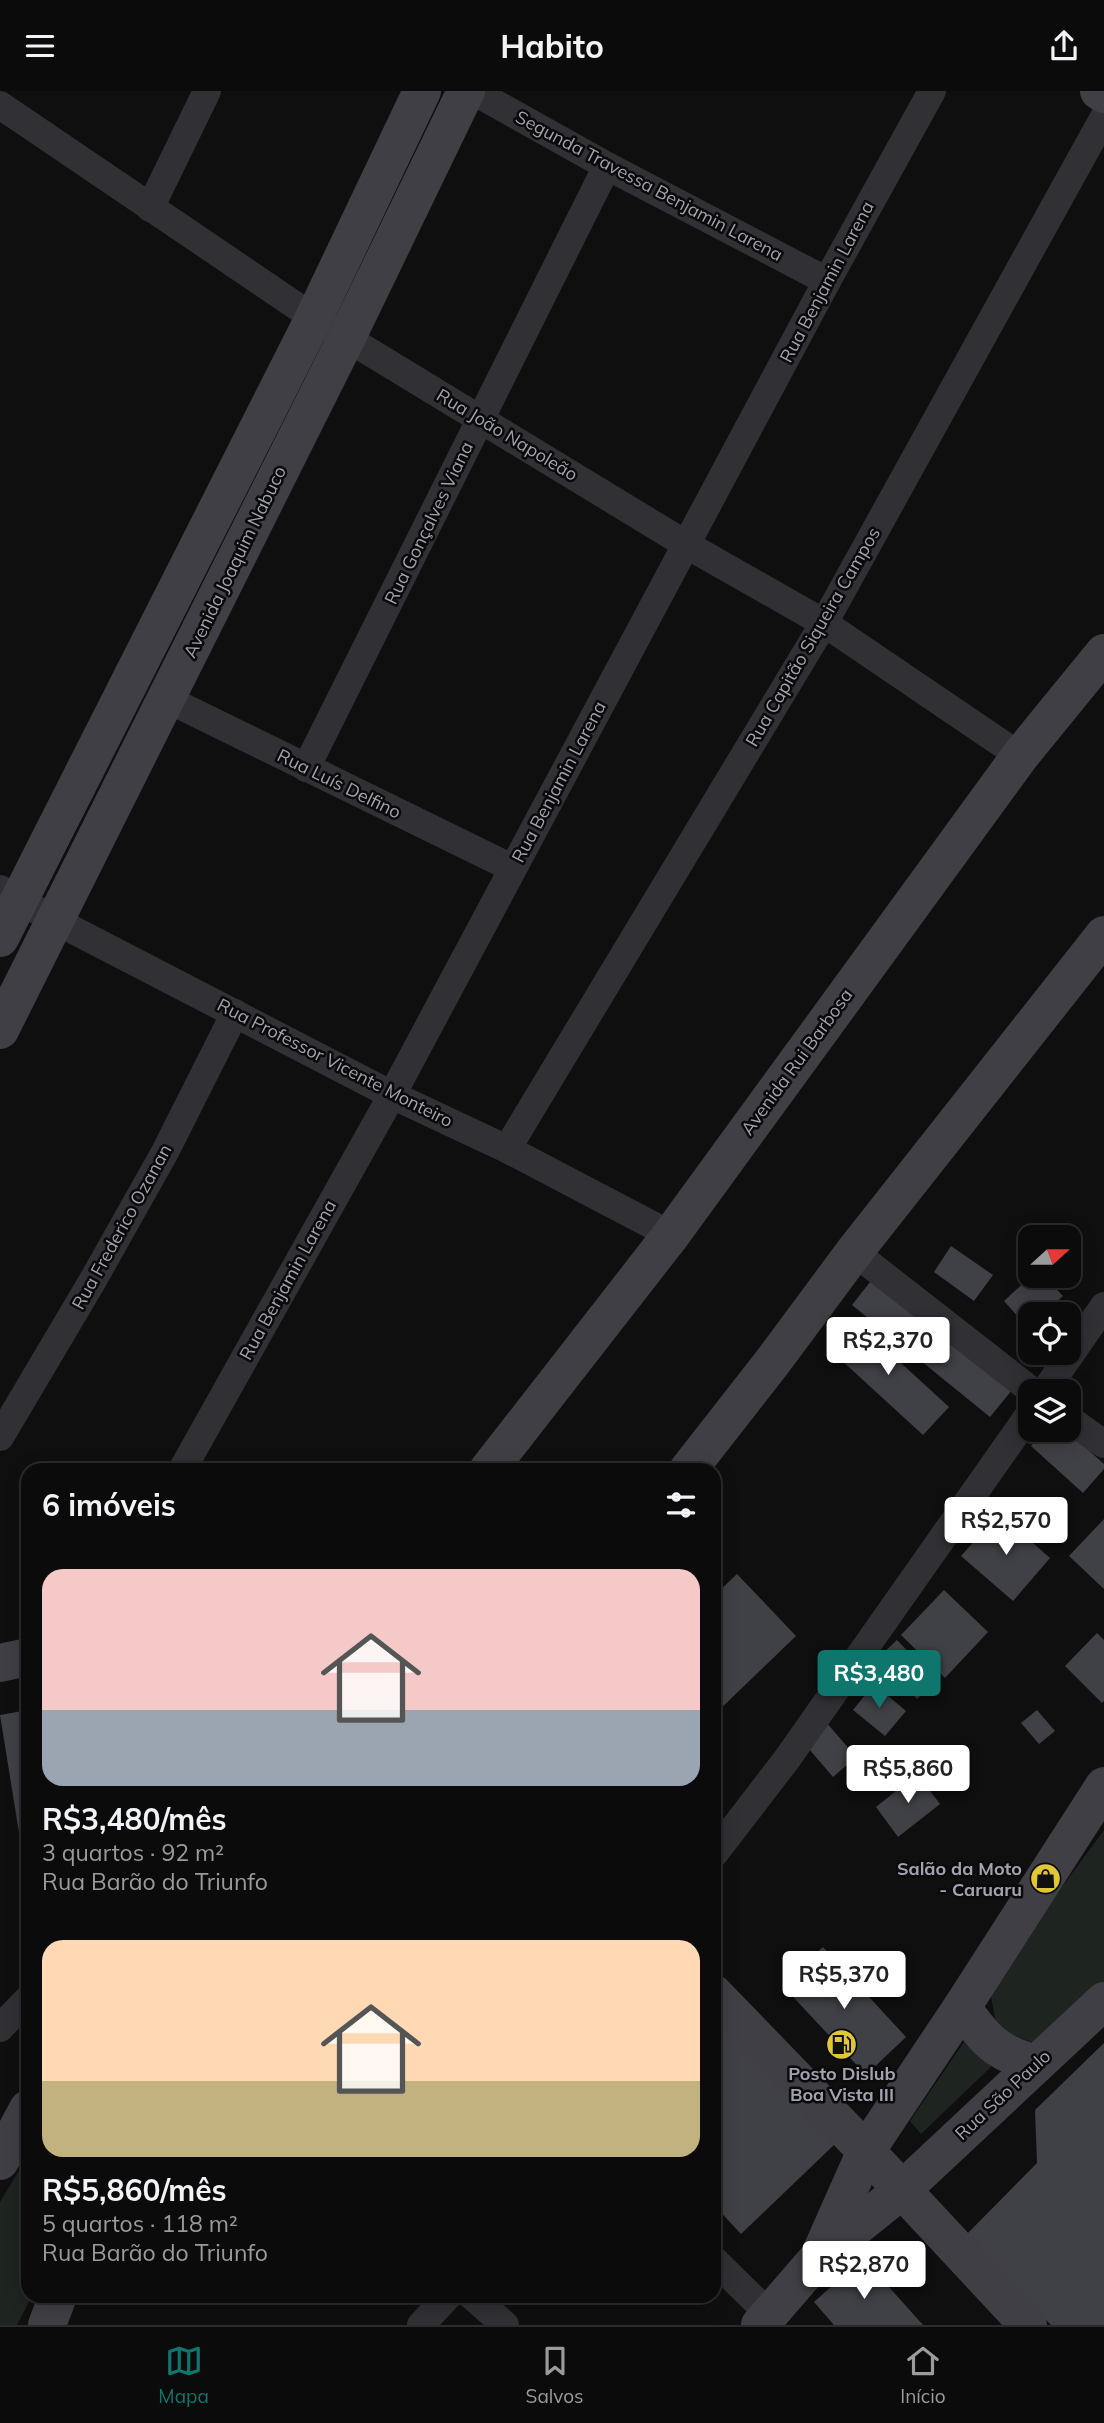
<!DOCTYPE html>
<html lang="pt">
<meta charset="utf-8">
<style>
body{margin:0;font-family:Mulish,sans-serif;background:#19191a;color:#f1f3f6;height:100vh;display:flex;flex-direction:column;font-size:26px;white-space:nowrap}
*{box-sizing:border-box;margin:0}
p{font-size:23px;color:#9a9b9d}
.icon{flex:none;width:38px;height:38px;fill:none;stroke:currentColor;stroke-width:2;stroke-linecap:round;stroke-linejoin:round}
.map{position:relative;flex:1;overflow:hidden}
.sheet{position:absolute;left:21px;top:1372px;width:700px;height:840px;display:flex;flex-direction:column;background:#0b0b0c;border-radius:21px;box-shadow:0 4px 18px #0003,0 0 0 2px #2b2b2d}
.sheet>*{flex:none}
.needle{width:46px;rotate:69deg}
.buttons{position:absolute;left:1018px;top:1134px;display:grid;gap:14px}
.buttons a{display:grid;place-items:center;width:63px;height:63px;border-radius:14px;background:#0b0b0c;box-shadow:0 4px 18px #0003,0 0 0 2px #2b2b2d;font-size:35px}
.price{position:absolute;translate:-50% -60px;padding:0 16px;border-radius:7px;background:#fff;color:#222;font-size:23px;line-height:46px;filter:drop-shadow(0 2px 4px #0008)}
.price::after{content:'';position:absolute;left:50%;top:42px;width:21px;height:16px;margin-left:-10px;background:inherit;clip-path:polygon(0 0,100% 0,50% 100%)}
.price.on{background:#0f766e;color:#fff}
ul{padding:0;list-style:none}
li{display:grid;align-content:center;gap:14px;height:371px;padding:0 21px}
li span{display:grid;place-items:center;height:217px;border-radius:21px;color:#555}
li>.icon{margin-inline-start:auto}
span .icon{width:126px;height:126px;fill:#fffc;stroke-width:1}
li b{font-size:30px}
h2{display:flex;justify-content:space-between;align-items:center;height:84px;padding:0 21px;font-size:30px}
header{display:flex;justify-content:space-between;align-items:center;height:91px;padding:0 21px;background:#0b0b0c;font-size:32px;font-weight:700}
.dock{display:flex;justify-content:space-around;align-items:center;height:98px;border-top:2px solid #2b2b2d;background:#0b0b0c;font-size:19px;color:#9a9b9d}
.dock a{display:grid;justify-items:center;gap:4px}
.dock .on{color:#0f766e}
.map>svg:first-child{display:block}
.green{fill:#1e241f}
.building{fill:#404146}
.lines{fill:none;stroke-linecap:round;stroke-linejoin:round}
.street{stroke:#303035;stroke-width:28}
.secondary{stroke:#3f3f45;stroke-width:38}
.labels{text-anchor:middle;stroke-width:5;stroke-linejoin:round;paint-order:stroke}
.street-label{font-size:18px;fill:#a1a3b0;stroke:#0a0a0b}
.poi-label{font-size:18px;font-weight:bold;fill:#a1a3b0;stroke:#0a0a0b;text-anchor:end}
</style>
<header><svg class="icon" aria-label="menu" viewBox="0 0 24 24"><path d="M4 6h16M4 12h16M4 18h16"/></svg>Habito<svg class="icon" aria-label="share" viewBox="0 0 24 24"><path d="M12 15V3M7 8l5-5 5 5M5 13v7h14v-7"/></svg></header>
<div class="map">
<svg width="1104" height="2234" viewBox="0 0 1104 2234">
<rect width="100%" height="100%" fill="#0f0f10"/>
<g class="green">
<polygon points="1104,1739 1104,1896 1039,1954 997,1938 989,1895"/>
<polygon points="968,1945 995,1972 921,2043 910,2030"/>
<polygon points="28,2065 28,2205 32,2205 17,2234 0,2234 0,2111"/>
</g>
<g class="building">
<polygon points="951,1155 993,1184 974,1210 934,1181"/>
<polygon points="1031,1185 1044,1185 1063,1205 1043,1223 1031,1223 1031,1234 1028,1237 1004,1210"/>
<polygon points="874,1186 1012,1299 990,1326 852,1214"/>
<polygon points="853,1228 949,1316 923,1344 827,1256"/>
<polygon points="1045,1339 1066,1339 1104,1373 1104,1378 1083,1402 1031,1355"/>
<polygon points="999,1422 1050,1467 1013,1510 961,1465"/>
<polygon points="1104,1428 1104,1498 1069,1465"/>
<polygon points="737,1483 796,1545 714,1624 714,1505"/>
<polygon points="944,1499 988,1541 945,1587 901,1544"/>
<polygon points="1097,1542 1104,1549 1104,1610 1102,1612 1065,1575"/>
<polygon points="897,1549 936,1590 917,1608 878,1567"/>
<polygon points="874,1593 906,1620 885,1645 853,1619"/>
<polygon points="28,1619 28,1791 27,1791 0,1624"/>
<polygon points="1037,1619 1055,1640 1039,1653 1021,1632"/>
<polygon points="826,1631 856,1666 833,1686 803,1651"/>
<polygon points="917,1683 940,1713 898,1746 876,1716"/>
<polygon points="823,1856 906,1946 866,1984 782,1894"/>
<polygon points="714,1923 836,2052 741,2143 714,2114"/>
<polygon points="1104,1952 1104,2234 1051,2234 965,2145 1037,2072 1035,2019"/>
<polygon points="863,2167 923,2234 834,2234 814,2211"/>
</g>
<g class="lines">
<g class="street">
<polyline points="473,0 607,75 827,190"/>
<polyline points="0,14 314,227 687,454 824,532 1020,665"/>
<polyline points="150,117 207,0"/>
<polyline points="167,608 512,777"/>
<polyline points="306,677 607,75"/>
<polyline points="0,798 56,830 392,1004 507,1058 671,1144"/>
<polyline points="507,1058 824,532 1104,26"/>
<polyline points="854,1161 1032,1300"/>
<polyline points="1045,1300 1104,1215"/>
<polyline points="1069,1328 1104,1353"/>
<polyline points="0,1346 93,1189 165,1061 235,922"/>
<polyline points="182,1379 392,1004 827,190 932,0"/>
<polyline points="714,1763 787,1668 1031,1321"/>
<polyline points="0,1937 28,1908"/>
<polyline points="714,2169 769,2223"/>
<polyline points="472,2205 505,2234"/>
<polyline points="421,2234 448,2205"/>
</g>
<g class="secondary">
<polyline points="1099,0 1104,3"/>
<polyline points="0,847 314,227 422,0"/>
<polyline points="0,939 346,248 466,0"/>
<polyline points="488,1379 671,1144 1020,665 1104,562"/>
<polyline points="688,1379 774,1269 854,1161 1104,844"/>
<polyline points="0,1572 28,1566"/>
<polyline points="714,1903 866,2060 1028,2234"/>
<path d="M962 1916C985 1949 996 1962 1036 1973"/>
<polyline points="0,2070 28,2018"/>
<polyline points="819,2166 866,2060 962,1916 1104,1695"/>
<polyline points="47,2234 58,2205"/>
<polyline points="760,2234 819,2166 902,2099 1104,1910"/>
</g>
</g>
<defs>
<symbol id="shop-disc" viewBox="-11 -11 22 22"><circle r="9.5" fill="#e1c636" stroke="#0a0a0b"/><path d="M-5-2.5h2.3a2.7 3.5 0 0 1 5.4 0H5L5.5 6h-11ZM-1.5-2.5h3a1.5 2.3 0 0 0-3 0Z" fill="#111"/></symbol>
<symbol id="fuel-disc" viewBox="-11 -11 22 22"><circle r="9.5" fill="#e1c636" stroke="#0a0a0b"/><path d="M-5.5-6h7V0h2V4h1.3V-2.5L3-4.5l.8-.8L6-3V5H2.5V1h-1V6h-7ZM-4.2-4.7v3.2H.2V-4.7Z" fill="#111"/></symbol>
</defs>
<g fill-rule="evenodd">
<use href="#shop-disc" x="1028" y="1770" width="35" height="35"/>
<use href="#fuel-disc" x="824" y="1936" width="35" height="35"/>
</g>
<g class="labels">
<g class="street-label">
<text transform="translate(649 95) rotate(28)" y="6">Segunda Travessa Benjamin Larena</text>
<text transform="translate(827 191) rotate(-62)" y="6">Rua Benjamin Larena</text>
<text transform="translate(507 344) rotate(31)" y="6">Rua João Napoleão</text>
<text transform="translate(429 432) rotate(-64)" y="6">Rua Gonçalves Viana</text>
<text transform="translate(235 471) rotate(-64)" y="6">Avenida Joaquim Nabuco</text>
<text transform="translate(813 546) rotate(-60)" y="6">Rua Capitão Siqueira Campos</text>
<text transform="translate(559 691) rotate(-62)" y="6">Rua Benjamin Larena</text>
<text transform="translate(339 693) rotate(26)" y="6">Rua Luís Delfino</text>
<text transform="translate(797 971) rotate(-54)" y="6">Avenida Rui Barbosa</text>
<text transform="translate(335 972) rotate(27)" y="6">Rua Professor Vicente Monteiro</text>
<text transform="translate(122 1136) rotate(-61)" y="6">Rua Frederico Ozanan</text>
<text transform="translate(288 1189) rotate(-61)" y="6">Rua Benjamin Larena</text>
<text transform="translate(1003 2004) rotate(-43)" y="6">Rua São Paulo</text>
</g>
<g class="poi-label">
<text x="1022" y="1784">Salão da Moto<tspan x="1022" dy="21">- Caruaru</tspan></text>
<text x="842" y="1989" text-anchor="middle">Posto Dislub<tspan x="842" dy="21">Boa Vista III</tspan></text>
</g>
</g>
</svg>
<div class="buttons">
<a><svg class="needle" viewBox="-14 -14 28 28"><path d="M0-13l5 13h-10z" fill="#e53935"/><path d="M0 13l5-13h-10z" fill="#9a9b9d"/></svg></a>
<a><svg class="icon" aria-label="locate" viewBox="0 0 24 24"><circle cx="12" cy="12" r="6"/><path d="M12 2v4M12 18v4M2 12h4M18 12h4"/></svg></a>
<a><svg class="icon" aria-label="layers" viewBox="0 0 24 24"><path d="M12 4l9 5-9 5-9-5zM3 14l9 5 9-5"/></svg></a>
</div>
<b class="price" style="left:888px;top:1286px">R$2,370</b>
<b class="price" style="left:1006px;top:1466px">R$2,570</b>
<b class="price on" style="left:879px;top:1619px">R$3,480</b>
<b class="price" style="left:908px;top:1714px">R$5,860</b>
<b class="price" style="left:844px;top:1920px">R$5,370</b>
<b class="price" style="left:864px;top:2210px">R$2,870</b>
<section class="sheet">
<h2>6 imóveis<svg class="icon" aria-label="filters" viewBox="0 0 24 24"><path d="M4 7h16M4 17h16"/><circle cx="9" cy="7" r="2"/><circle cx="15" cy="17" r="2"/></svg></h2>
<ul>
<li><span style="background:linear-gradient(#f6c9c9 65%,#9aa5b1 0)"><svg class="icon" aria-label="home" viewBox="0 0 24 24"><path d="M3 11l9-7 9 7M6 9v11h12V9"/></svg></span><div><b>R$3,480/mês</b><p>3 quartos · 92 m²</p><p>Rua Barão do Triunfo</p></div></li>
<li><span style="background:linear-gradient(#ffd9b3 65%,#c2b280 0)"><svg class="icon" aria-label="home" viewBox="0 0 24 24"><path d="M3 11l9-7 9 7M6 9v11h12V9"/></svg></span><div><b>R$5,860/mês</b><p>5 quartos · 118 m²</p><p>Rua Barão do Triunfo</p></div></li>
</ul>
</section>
</div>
<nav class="dock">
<a class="on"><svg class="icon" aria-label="map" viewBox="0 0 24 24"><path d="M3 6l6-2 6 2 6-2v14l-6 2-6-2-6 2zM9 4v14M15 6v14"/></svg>Mapa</a>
<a><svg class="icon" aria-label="saved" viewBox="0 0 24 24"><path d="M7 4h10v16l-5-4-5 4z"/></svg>Salvos</a>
<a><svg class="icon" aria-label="home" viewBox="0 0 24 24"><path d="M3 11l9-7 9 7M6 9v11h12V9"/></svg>Início</a>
</nav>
